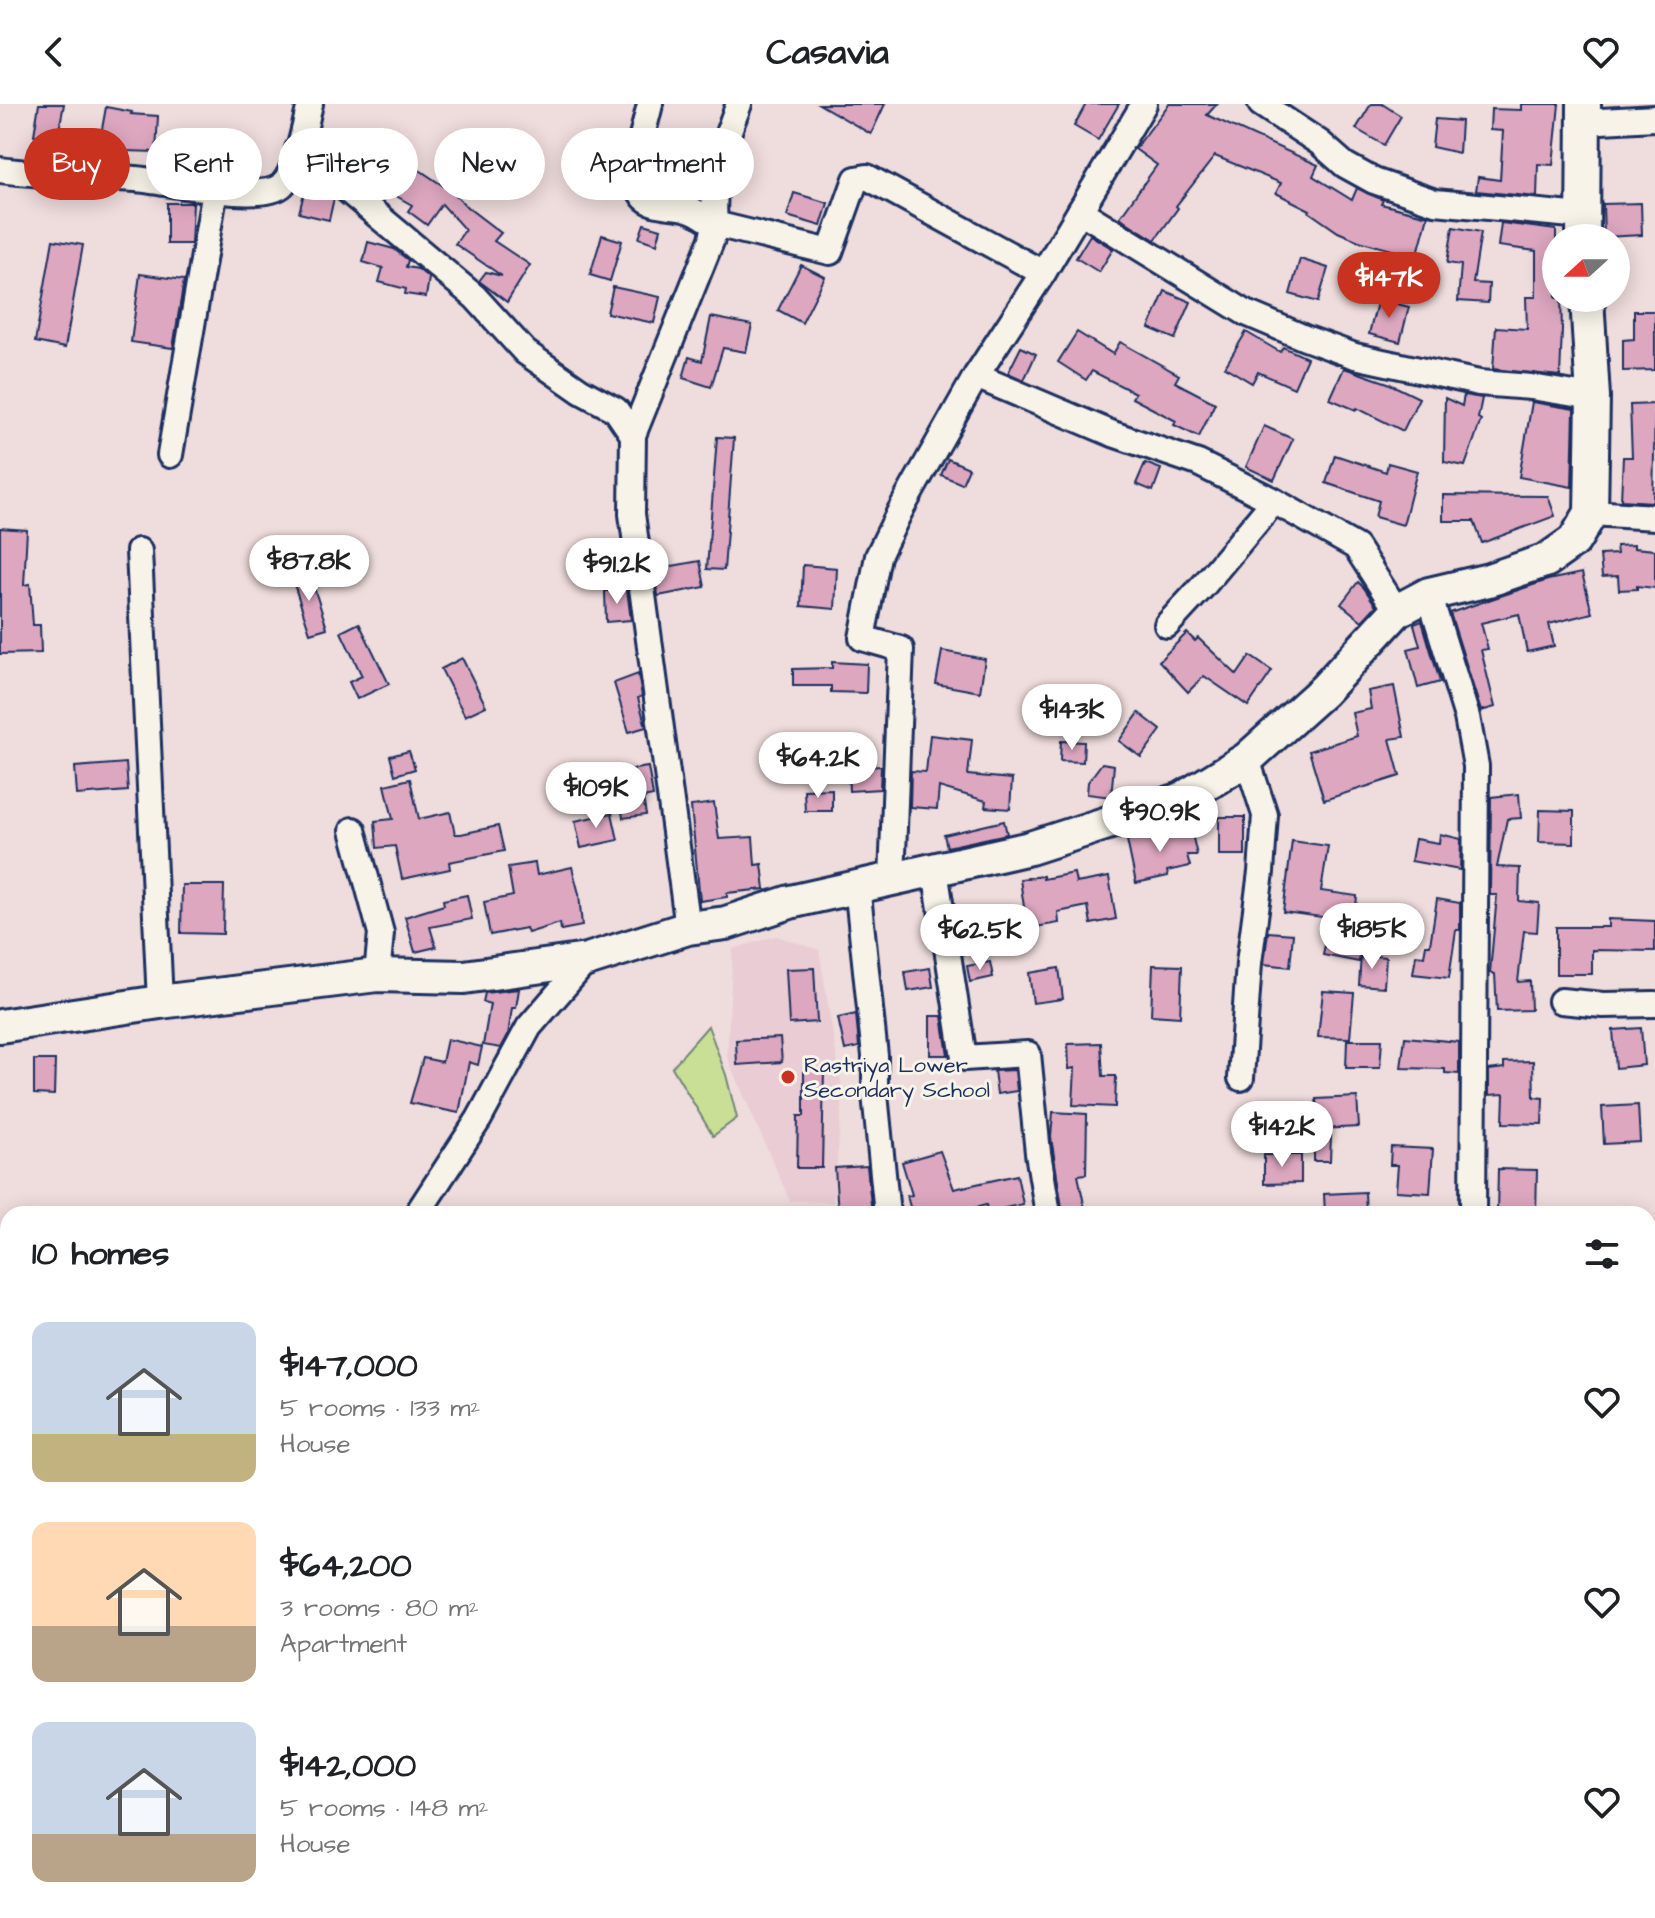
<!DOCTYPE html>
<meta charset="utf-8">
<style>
body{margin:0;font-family:"Architects Daughter",sans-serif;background:#f2f2f2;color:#202124;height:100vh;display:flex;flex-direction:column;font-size:30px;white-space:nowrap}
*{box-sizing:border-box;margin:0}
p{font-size:26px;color:#757577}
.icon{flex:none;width:44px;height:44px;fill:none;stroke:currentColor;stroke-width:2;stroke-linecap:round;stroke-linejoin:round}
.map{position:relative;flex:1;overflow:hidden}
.side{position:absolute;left:0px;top:1102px;width:1656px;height:712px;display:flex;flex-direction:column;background:#fff;border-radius:24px 24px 0 0;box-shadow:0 4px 20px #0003}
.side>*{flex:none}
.top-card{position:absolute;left:24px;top:24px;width:800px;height:72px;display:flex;gap:16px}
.needle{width:52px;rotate:249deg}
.buttons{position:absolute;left:1542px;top:120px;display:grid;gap:16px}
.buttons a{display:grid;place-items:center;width:88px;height:88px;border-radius:50%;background:#fff;box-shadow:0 4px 20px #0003;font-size:40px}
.price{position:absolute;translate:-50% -68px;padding:0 18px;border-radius:28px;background:#fff;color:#222;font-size:26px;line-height:52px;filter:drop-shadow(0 2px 4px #0008)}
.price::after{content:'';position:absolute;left:50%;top:48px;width:24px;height:18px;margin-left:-12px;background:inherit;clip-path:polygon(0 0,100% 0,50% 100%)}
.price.on{background:#c8321e;color:#fff}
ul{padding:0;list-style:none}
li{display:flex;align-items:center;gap:24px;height:200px;padding:0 32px}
li span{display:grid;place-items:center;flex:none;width:224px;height:160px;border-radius:16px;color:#555}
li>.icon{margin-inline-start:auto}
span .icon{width:96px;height:96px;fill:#fffc;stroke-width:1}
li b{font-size:34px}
h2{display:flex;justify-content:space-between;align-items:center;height:96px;padding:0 32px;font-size:34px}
.pill{padding:0 28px;border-radius:36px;background:#fff;box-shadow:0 4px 20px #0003;font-size:28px;line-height:72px}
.pill.on{background:#c8321e;color:#fff}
header{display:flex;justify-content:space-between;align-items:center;height:104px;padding:0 32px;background:#fff;font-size:36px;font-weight:700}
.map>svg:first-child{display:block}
.built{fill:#eaccd4}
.green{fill:#c9df95;stroke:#72877a;stroke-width:2}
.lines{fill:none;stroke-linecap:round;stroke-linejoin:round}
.canal{stroke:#86d6e1;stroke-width:20}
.building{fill:#dda7c0;stroke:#1b2f5e;stroke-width:2}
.street-casing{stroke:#1b2f5e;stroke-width:30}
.secondary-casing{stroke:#1b2f5e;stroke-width:38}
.path{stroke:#1b2f5e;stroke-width:4;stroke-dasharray:8 6;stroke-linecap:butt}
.street{stroke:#f7f3e8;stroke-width:24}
.secondary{stroke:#f7f3e8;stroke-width:32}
.poi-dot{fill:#c8321e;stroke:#f7f3e8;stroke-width:3}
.labels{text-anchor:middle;stroke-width:6;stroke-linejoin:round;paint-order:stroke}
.poi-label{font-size:22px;fill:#1b2f5e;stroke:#f7f3e8;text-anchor:start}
</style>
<header><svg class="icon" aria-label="back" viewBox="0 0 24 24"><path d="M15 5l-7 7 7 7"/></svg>Casavia<svg class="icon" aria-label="heart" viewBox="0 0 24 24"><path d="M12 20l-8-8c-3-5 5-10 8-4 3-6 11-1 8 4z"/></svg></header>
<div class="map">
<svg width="1655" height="1814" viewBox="0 0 1655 1814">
<rect width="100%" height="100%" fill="#efdcdc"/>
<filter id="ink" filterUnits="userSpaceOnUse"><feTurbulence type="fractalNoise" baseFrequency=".0125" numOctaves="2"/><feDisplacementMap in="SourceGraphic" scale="16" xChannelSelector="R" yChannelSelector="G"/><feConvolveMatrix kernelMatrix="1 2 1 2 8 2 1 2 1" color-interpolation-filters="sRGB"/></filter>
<g filter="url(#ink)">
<polygon class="built" points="776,832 819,846 843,992 833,1098 790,1097 727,953 733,845"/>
<g class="green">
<polygon points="708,922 726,971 737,1014 713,1032 672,963"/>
<polygon points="203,1806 382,1806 383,1814 200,1814"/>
</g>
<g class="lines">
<g class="canal">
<polyline points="1648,1599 1655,1597"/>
<polyline points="305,1814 309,1806"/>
</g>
</g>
<g class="building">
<polygon points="39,0 64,0 57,36 34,31"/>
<polygon points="819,0 885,0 871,30"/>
<polygon points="1086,0 1119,0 1098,36 1074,22"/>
<polygon points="1169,0 1217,0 1207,11 1318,61 1313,72 1352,96 1357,84 1383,96 1381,100 1428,112 1417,153 1359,137 1338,128 1309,108 1310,106 1276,89 1281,79 1215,52 1176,102 1178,104 1155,136 1128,119 1120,113 1157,61 1135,45"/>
<polygon points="1371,0 1382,0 1401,12 1384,41 1356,25"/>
<polygon points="1521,0 1559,0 1553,61 1538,60 1537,93 1476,87 1478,73 1500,76 1503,27 1490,26 1491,5 1521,6"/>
<polygon points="106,3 132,8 131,10 158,12 156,48 125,47 99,42"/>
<polygon points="1435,15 1461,17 1459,49 1432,43"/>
<polygon points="382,41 404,50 401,57 416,67 418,65 454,89 467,103 501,129 494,137 530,161 507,198 479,177 486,168 502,172 455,140 465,126 442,100 427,121 408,107 412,101 368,76"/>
<polygon points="305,85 334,94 329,116 299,109"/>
<polygon points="794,89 828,99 821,122 787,112"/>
<polygon points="167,99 193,99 191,140 167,140"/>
<polygon points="1641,99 1642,131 1604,133 1603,100"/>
<polygon points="1501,119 1556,126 1556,194 1561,194 1562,226 1560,272 1493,265 1496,223 1527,225 1526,193 1536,193 1536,147 1498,142"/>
<polygon points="644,120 661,125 657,140 639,134"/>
<polygon points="1453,123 1481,128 1473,179 1489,180 1488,199 1458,197 1461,161 1447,159"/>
<polygon points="602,131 622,137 610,177 590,171"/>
<polygon points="1090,131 1113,145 1099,168 1076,154"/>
<polygon points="53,136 83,141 65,244 35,238"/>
<polygon points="368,138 394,145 408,156 406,163 418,165 429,174 426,193 405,190 406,185 379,178 383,164 363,158"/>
<polygon points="1300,155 1328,164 1318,198 1290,190"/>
<polygon points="801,161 825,173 802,219 778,206"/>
<polygon points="140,170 184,176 173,244 131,238"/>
<polygon points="613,183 660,193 654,219 607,209"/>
<polygon points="1165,187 1191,198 1175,235 1149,224"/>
<polygon points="1378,195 1409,203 1400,238 1369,230"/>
<polygon points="1634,207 1655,207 1655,266 1623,267 1623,236 1634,235"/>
<polygon points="711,213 752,221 746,248 723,244 711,283 683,274 689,253 702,257"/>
<polygon points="1077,228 1113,250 1120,238 1179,271 1175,278 1215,299 1199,333 1174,321 1176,317 1132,294 1135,289 1092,267 1086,276 1058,258"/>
<polygon points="1246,228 1280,248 1283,243 1307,254 1294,284 1258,268 1252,279 1225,263"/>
<polygon points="1021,243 1036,250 1024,276 1008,269"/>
<polygon points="1344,264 1388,279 1419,294 1403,327 1357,304 1356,306 1330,295"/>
<polygon points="1464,291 1482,294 1478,314 1481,316 1465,362 1444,358 1445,294 1462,302"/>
<polygon points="1532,298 1574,305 1572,383 1519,373"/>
<polygon points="1655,300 1653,398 1621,396 1623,353 1632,353 1630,301"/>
<polygon points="1264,322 1293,335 1274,376 1246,363"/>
<polygon points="717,333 734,334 724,466 707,465"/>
<polygon points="1335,351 1386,368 1388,359 1417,367 1403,421 1375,413 1379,397 1326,379"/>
<polygon points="948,355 969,364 962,380 941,371"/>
<polygon points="1145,359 1161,365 1153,387 1136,380"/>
<polygon points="1443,391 1548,392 1555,412 1482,439 1474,417 1443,417"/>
<polygon points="0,424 27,426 24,481 30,480 33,521 40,521 41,549 0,550"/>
<polygon points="1634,441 1634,444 1655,446 1655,484 1637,482 1637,485 1619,486 1618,472 1602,473 1600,451 1617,450 1616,442"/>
<polygon points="700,457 705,483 658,492 655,465"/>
<polygon points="803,461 837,464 835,505 801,502"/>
<polygon points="309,468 327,524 310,529 292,474"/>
<polygon points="1582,469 1592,509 1549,520 1554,542 1527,548 1519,510 1481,519 1488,545 1481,546 1495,603 1481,607 1450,509 1548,476"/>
<polygon points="1358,478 1364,484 1376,502 1362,517 1341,500"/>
<polygon points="627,486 631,516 606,518 605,487"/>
<polygon points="1422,517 1440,578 1418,584 1408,545 1420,542 1414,520"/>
<polygon points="359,519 389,580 357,595 349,578 362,572 341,528"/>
<polygon points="1187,529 1195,537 1198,534 1237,571 1250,552 1272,567 1248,602 1204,572 1188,588 1159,557"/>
<polygon points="942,547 985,555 980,588 936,580"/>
<polygon points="462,554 486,602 465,612 441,565"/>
<polygon points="832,558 867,560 866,589 831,588 831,582 793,582 793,565 832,564"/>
<polygon points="638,570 642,592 638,594 646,623 629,628 614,579"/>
<polygon points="1394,582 1404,633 1390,635 1400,672 1324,696 1309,647 1357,632 1352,609 1371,605 1368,587"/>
<polygon points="1139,609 1161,626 1141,653 1119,637"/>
<polygon points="930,631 972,636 968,671 1012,675 1010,705 985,703 986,697 939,683 937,705 910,703 911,667 926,668"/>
<polygon points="1061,637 1084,638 1083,658 1060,657"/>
<polygon points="409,647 415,665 395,671 390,652"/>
<polygon points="126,659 128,687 77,691 75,663"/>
<polygon points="1102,659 1114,661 1111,693 1087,690 1088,678"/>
<polygon points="881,662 880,685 849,687 848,664"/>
<polygon points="648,663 653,692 643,694 646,711 623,714 616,668"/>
<polygon points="410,675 419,715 450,708 455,730 461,730 498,722 504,747 449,758 450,765 402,775 395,742 377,744 375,717 393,715 385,681"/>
<polygon points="832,685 832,707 805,707 804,686"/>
<polygon points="1519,690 1521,714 1507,715 1497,763 1520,764 1519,797 1539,799 1537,828 1524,827 1518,878 1530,877 1531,906 1497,907 1495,870 1490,869 1497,791 1490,791 1491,693"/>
<polygon points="714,699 719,735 753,733 755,761 762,760 765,785 727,789 727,793 700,797 691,702"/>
<polygon points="1540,706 1574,707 1574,739 1539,738"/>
<polygon points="612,709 618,736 581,744 575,717"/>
<rect x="1219" y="713" width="26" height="38"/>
<polygon points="1004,717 1007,730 947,743 944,731"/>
<polygon points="1179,724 1181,733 1192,730 1197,751 1187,751 1190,762 1167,767 1168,772 1136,779 1127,736"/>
<polygon points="1440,730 1461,735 1460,766 1411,757 1415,735 1439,739"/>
<polygon points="1292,737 1328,742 1321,787 1357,792 1356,803 1366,805 1359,858 1323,851 1330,814 1283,808"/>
<polygon points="535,759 537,771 572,763 579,790 582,822 561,826 560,819 528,829 526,824 490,831 484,798 513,792 508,763"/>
<polygon points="1074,769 1076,779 1109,773 1116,815 1091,820 1088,802 1058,808 1059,819 1012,827 1014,847 986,850 982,814 1025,810 1020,775 1043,772 1043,775"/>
<polygon points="182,781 224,781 223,830 181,829"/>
<polygon points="467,791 472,815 430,823 436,843 415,848 405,813 444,801 443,796"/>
<polygon points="1437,795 1460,799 1460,826 1456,826 1449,874 1413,870 1416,851 1424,852 1426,841 1430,841"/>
<polygon points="1608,815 1655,817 1655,847 1592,846 1592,870 1556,870 1556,823 1608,823"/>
<polygon points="1268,828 1293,830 1290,863 1264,860"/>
<polygon points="1361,851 1386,853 1384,883 1359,881"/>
<polygon points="990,858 993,873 970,878 967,862"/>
<polygon points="1153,861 1182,862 1180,913 1151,911"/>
<polygon points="814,864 817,918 789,920 786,865"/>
<polygon points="930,864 933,883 908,887 905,868"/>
<polygon points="1059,864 1063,895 1033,899 1029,869"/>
<polygon points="519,885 516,904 512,904 508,931 501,944 483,941 490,900 483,898 485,889"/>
<polygon points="1323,887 1354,889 1350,934 1318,933"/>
<polygon points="856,910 859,943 845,946 838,914"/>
<polygon points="930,912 942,912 948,951 930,951"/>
<polygon points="1641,924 1644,961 1616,964 1613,926"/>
<polygon points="1405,933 1459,938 1459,970 1445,969 1445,965 1401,964"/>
<polygon points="780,934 782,958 737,961 736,936"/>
<polygon points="447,935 482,943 478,961 469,958 459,1009 410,999 423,954 442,958"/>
<polygon points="1347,936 1382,936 1380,964 1346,964"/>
<polygon points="1101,939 1103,972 1116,972 1115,1003 1073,1001 1075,964 1069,965 1068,940"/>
<polygon points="34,956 55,956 54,991 34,990"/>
<polygon points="1533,957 1534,993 1543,994 1542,1020 1503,1019 1504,990 1489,991 1489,966 1504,964 1504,958"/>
<polygon points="804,966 824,966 822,1064 797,1064 798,1012 804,1012"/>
<polygon points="1015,966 1017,987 997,990 994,967"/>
<polygon points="1357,993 1359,1023 1319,1025 1316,995"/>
<polygon points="1638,1001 1640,1038 1604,1040 1602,1003"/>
<polygon points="1053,1008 1087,1010 1086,1070 1078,1071 1086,1110 1063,1110 1051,1033"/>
<polygon points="1314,1032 1331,1032 1330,1057 1314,1057"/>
<polygon points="1391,1043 1433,1045 1430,1089 1396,1087 1398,1061 1390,1061"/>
<polygon points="940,1047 954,1085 1017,1071 1023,1100 988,1108 986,1101 952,1110 912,1110 907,1092 912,1091 902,1058"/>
<polygon points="1264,1051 1301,1051 1301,1079 1264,1080"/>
<polygon points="867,1062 872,1110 838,1110 835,1064"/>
<polygon points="1498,1065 1537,1066 1536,1110 1497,1110"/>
<polygon points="1365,1088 1366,1110 1325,1110 1324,1090"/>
</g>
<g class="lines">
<defs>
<g id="street">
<path d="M650 0C645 24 623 86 651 98 663 103 677 101 688 105 697 107 707 115 715 120L712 135 633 331 632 410 688 824"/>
<path d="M739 0C723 40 711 77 715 120L830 148 856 75 867 73 1043 169"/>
<polyline points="1144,0 1043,169 976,272 1113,330 1198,359 1274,397 1356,443 1397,507"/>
<polyline points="1261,0 1320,39 1345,61 1374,77 1435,98 1582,112"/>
<polyline points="1583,18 1655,14"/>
<polyline points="298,45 475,193 525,248 581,287 616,306 633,331"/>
<path d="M0 66C45 72 91 72 136 75 164 77 262 100 282 81 297 67 305 21 310 0"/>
<polyline points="1080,107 1246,209 1305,234 1355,252 1479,279 1531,283 1593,293"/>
<polyline points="170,351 215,86"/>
<polyline points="1591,409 1655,413"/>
<polyline points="139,447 160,898"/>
<polyline points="1429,490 1467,613 1476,662 1473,1110"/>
<polyline points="1167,521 1204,481 1274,397"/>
<polyline points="353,726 381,829 377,871"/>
<polyline points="935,766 964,954 1028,950 1038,1049 1048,1110"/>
<polyline points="892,775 901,545 862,534 878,452 900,407 976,272"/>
<polyline points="857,781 875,952 875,990 887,1110"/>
<polyline points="1561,897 1603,901 1655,900"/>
<polyline points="1241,974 1249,859 1261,768 1265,711 1247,655"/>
<polyline points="417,1110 479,1015 529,923 587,856"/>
<polyline points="1648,1185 1655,1186"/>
<polyline points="0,1577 8,1573"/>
<polyline points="1648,1670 1655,1670"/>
<polyline points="748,1806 773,1814"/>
<polyline points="1065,1806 1066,1814"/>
<polyline points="1490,1806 1491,1814"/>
<polyline points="862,1814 864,1806"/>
<polyline points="1182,1814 1206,1806"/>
</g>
<g id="secondary">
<polyline points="1583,134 1584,0"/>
<polyline points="0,922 160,898 377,871 464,873 587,856 688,824 726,819 790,798 1030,744 1182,695 1247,655 1323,587 1397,507 1429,490 1489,476 1547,456 1574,437 1591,409 1593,293 1587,194"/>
</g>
</defs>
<use href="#street" class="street-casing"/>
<use href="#secondary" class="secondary-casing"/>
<polyline class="path" points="74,1814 78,1806"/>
<use href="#street" class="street"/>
<use href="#secondary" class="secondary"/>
</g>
</g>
<circle class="poi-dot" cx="788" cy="973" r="8"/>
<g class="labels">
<g class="poi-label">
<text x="804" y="968">Rastriya Lower<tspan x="804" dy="25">Secondary School</tspan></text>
</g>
</g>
</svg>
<div class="buttons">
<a><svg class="needle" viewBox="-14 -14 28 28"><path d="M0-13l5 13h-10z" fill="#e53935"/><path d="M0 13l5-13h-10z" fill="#757577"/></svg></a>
</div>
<b class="price on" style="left:1389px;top:216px">$147K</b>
<b class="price" style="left:309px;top:499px">$87.8K</b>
<b class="price" style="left:617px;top:502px">$91.2K</b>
<b class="price" style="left:1072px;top:648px">$143K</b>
<b class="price" style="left:818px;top:696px">$64.2K</b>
<b class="price" style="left:596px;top:726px">$109K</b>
<b class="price" style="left:1160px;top:750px">$90.9K</b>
<b class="price" style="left:1372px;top:867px">$185K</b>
<b class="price" style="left:980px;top:868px">$62.5K</b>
<b class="price" style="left:1282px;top:1065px">$142K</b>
<div class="top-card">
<a class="pill on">Buy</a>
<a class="pill">Rent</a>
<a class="pill">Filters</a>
<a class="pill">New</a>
<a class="pill">Apartment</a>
</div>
<section class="side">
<h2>10 homes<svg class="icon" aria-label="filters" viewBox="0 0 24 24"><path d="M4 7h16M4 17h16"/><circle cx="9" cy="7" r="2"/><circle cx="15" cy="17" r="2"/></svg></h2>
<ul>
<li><span style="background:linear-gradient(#c9d6e8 70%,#c2b280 0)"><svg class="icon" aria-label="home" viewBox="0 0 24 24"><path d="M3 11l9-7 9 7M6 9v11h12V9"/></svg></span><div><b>$147,000</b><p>5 rooms · 133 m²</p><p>House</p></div><svg class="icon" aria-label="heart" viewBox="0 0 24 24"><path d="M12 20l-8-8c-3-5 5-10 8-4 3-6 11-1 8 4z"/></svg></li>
<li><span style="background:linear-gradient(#ffd9b3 65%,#b9a48a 0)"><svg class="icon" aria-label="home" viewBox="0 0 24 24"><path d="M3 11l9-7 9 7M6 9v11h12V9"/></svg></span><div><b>$64,200</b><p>3 rooms · 80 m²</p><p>Apartment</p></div><svg class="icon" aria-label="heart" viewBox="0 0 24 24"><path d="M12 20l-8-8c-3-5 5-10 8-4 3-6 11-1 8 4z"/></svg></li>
<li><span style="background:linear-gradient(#c9d6e8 70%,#b9a48a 0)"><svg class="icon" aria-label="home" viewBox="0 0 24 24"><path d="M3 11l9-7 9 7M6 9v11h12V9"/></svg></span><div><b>$142,000</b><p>5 rooms · 148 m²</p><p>House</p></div><svg class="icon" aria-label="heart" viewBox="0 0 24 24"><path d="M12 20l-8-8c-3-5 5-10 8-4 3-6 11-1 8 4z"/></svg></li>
</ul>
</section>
</div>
